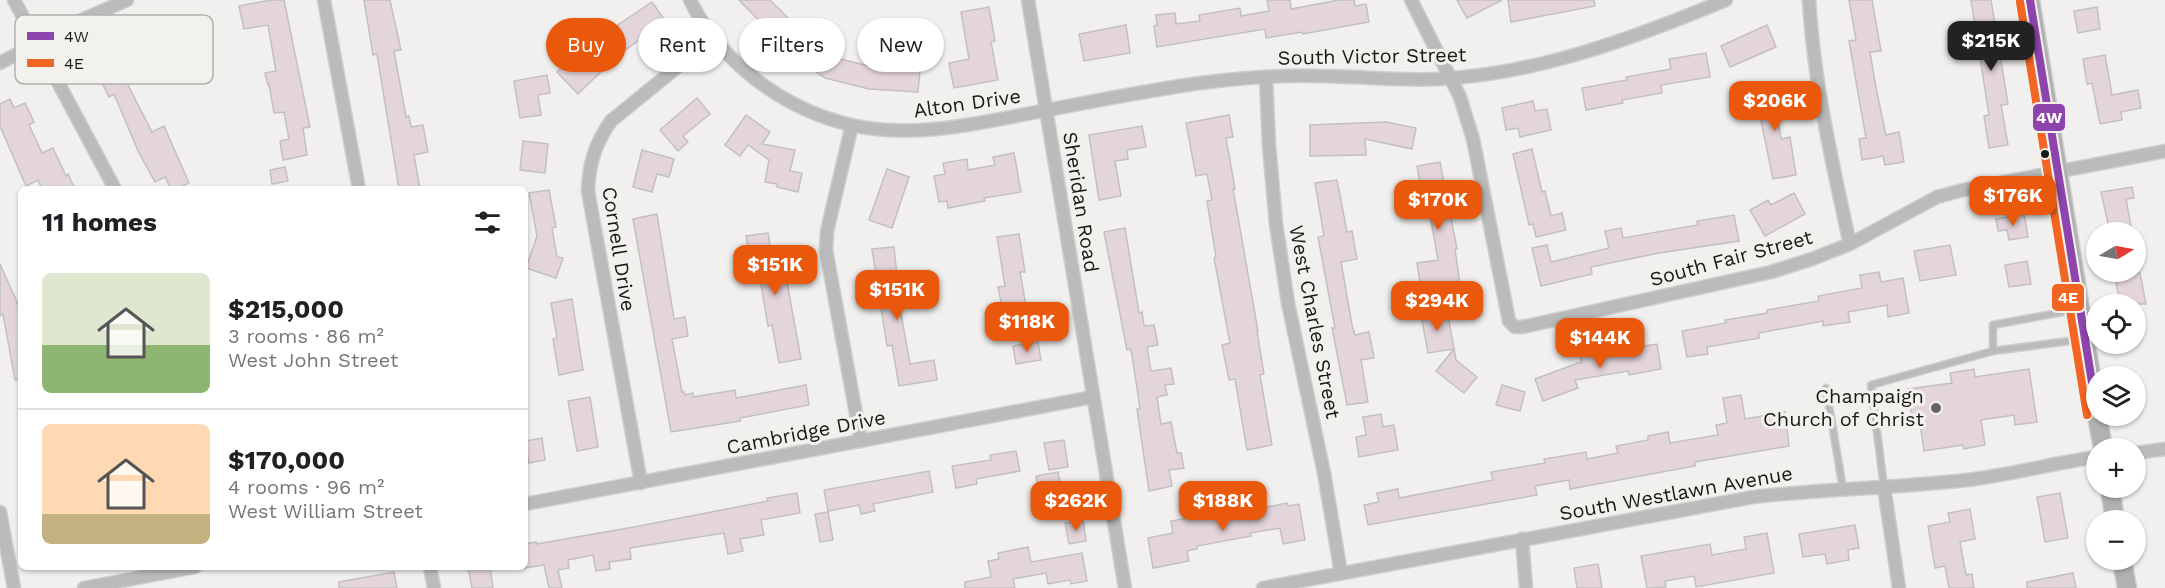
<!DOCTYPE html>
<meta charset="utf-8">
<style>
body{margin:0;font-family:"Work Sans",sans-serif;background:#f6f6f6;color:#202124;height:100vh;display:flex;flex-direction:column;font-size:22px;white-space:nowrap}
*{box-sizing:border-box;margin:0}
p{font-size:20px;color:#757577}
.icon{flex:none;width:33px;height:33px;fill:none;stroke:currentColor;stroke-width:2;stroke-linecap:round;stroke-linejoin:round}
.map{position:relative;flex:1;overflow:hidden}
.details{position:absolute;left:18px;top:186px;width:510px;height:384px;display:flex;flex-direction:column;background:#fff;border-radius:9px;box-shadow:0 2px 4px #0004}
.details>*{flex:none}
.hud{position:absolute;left:546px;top:18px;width:570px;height:54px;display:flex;gap:12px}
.needle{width:39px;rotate:80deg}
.tools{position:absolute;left:2086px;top:222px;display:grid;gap:12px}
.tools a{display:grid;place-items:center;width:60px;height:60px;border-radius:50%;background:#fff;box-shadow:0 2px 4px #0004;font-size:30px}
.price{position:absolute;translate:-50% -51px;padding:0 14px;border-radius:12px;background:#ea580c;color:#fff;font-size:20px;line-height:39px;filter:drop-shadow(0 2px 3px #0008)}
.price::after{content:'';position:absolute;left:50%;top:36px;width:18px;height:14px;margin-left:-9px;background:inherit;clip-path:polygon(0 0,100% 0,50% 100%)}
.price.current{background:#222;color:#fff}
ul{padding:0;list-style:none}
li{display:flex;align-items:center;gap:18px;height:150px;padding:0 24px}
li+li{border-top:2px solid #e0e0e0}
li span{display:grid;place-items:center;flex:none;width:168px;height:120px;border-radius:9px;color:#555}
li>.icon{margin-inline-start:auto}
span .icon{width:72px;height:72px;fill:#fffc;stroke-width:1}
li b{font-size:26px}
h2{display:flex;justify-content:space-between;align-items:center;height:72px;padding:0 24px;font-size:26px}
.chip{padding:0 21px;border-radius:27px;background:#fff;box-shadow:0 2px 4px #0004;font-size:21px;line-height:54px}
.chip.current{background:#ea580c;color:#fff}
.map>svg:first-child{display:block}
.building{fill:#e4d5dc;stroke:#c2c0c0;stroke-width:1.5}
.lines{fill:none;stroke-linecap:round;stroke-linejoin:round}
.lane-casing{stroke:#cececd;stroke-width:9}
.street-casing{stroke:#cececd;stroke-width:15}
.secondary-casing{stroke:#cececd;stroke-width:21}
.lane{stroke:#bcbbbb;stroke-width:6}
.street{stroke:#bcbbbb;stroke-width:12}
.secondary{stroke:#b2b1b1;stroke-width:18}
.bus-1-casing{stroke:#f2f1ed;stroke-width:12}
.bus-2-casing{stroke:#f2f1ed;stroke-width:12}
.bus-1{stroke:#8e44ad;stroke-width:8}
.bus-2{stroke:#f26522;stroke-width:8}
.bus-dot{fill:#1a1918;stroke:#f2f1ed;stroke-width:2}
.poi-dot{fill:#656463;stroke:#f2f1ed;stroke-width:2}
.labels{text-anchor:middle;stroke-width:6;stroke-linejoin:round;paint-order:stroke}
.street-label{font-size:20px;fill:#1a1918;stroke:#f2f1ed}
.poi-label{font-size:20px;fill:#1a1918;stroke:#f2f1ed;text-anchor:end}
.key{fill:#f2f1ed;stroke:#b1b0ad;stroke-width:1.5}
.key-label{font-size:16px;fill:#1a1918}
.line-badge{stroke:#f2f1ed;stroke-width:2}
.badge-label{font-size:16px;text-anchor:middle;font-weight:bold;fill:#fff}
</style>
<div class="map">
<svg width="2165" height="588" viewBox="0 0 2165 588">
<rect width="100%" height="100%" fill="#f1f0ee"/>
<g class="building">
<polygon points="271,0 284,0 310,127 303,128 307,155 283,160 280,141 289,139 284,112 274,113 269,84 268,85 265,73 276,71 268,25 244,29 239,6"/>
<polygon points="364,0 390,0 401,50 394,51 406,117 409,116 411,127 423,125 428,152 414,155 420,189 399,189 377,54 373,55"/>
<polygon points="739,0 770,0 790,20 786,24 832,57 881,69 881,66 893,67 894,52 908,53 907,69 920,70 918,92 869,89 825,78 782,47 783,45"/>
<polygon points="1267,0 1290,0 1291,9 1339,0 1354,0 1355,6 1366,4 1369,22 1303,34 1302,32 1266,38 1265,29 1157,47 1154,26 1157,25 1156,15 1175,13 1176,24 1200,21 1199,15 1240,8 1241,16 1269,11"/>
<polygon points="1457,0 1502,0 1467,18"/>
<polygon points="1508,0 1594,0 1595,6 1511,22"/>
<polygon points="1849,0 1872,0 1881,51 1870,52 1876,88 1886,135 1899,132 1904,162 1885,165 1883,156 1862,160 1859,139 1866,138 1849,41 1856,40"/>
<polygon points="1971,0 1991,0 2008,104 2001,105 2008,145 1989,148 1984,116 1989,115"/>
<polygon points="652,2 666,22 606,63 608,65 578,94 557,72 571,59 577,65 605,38 603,35"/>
<polygon points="989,7 995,41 991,42 998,80 954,88 949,63 969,59 961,12"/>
<polygon points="2097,7 2100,29 2078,33 2074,11"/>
<polygon points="1126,25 1130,53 1084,61 1079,34"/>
<polygon points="1767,25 1776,47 1730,67 1721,46"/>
<polygon points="108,46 152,132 164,126 189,183 176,189 171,189 165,177 155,182 139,153 114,94 109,97 89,56"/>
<polygon points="1706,53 1710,77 1661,85 1662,93 1622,100 1623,103 1586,110 1582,88 1627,80 1626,77 1671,69 1669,59"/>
<polygon points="2105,55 2112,95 2138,90 2141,108 2121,112 2122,120 2100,124 2092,83 2087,84 2083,59"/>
<polygon points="547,75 550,93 538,95 541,115 520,118 514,81"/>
<polygon points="1781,86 1786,115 1777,116 1781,139 1790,137 1796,175 1773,179 1755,91"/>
<polygon points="697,98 710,114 683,136 688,142 678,151 660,130"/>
<polygon points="10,99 14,108 25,103 34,122 29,125 42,153 53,148 66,176 68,174 75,189 42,189 38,180 26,186 0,126 0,104"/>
<polygon points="1533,101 1535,111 1547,109 1551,130 1520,137 1518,128 1506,130 1502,108"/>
<polygon points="746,115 770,132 762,144 795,150 790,171 802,173 798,192 777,187 777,184 765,182 769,160 748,145 740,156 725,145"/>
<polygon points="1229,115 1233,137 1226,138 1235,189 1233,189 1258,331 1257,331 1264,374 1260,375 1272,445 1247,450 1235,379 1229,380 1222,345 1230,343 1214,258 1216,257 1207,201 1212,200 1207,174 1196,176 1186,123"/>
<polygon points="1386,122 1416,128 1412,149 1365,139 1366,155 1310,156 1310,125"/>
<polygon points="1142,126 1146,147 1127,150 1128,159 1115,161 1121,196 1099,200 1089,135"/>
<polygon points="523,141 548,144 545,173 520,170"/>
<polygon points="1532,149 1542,192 1545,191 1551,216 1562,213 1566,230 1536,237 1533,224 1529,225 1513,154"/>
<polygon points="642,150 674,159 669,177 657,174 652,192 633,187"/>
<polygon points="1014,153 1021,192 984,198 985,201 948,208 947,201 939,202 934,176 945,174 943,163 967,159 968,170 995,165 993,157"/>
<polygon points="1440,162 1457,249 1455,249 1460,284 1421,290 1417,263 1438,260 1427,198 1423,199 1417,166"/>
<polygon points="285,167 288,181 272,184 270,170"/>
<polygon points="887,169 909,177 892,228 869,220"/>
<polygon points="1337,180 1347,232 1352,231 1357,259 1341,262 1352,325 1355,335 1369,332 1374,358 1361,360 1368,402 1347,405 1332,328 1335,328 1318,237 1324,236 1315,183"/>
<polygon points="2132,187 2134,198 2126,199 2132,232 2110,232 2101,192"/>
<polygon points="549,190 556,227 552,228 557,257 563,258 556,278 526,268 537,236 529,193"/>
<polygon points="1794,193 1805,214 1765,236 1750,210 1768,200 1771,205"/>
<polygon points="657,214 674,319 685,317 688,336 672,339 682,392 684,392 685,395 693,393 693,397 735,390 736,398 806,385 809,405 740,418 740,421 671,432 633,219"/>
<polygon points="2024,214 2028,237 2009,240 2007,230 1998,231 1996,219"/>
<polygon points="1734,215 1739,241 1659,253 1591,267 1592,274 1541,286 1532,248 1547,245 1551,262 1609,248 1605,231 1621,228 1623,238 1698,225 1697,221"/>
<polygon points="1125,228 1139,313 1142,312 1144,326 1154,325 1158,345 1147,347 1151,371 1171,368 1174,384 1165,385 1167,395 1157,397 1161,424 1171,422 1177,453 1181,453 1184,468 1169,470 1172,486 1149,491 1137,409 1140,408 1131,349 1127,350 1104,232"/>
<polygon points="768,233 772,257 782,255 801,359 779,363 772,325 768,326 760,278 754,279 746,236"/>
<polygon points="1019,234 1025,272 1020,272 1028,318 1005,323 998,287 1005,286 997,237"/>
<polygon points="1950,245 1956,275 1920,281 1914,251"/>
<polygon points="894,247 898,286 896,286 910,364 934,360 937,380 899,386 892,345 887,346 872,249"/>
<polygon points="2027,261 2031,284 2009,287 2005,265"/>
<polygon points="0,264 21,311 21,379 15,380 3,314 0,316"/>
<polygon points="1879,272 1881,282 1903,278 1909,313 1888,317 1887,305 1848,312 1850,322 1823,326 1823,321 1759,333 1759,338 1707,347 1708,354 1687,357 1682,331 1726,323 1725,320 1767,313 1767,310 1819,301 1818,296 1862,288 1860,275"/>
<polygon points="2140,273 2146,304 2120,304 2115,277"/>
<polygon points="572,299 583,370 559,375 553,339 557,338 551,303"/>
<polygon points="1447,311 1454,349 1428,353 1421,315"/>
<polygon points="1038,342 1041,360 1016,364 1013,346"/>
<polygon points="1657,344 1661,369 1629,375 1628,371 1575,380 1578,388 1543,401 1535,379 1581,362 1580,356"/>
<polygon points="1454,349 1456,360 1477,377 1464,393 1436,371"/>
<polygon points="1974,369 1975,377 2029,369 2037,422 2015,425 2014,415 1981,420 1985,445 1964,449 1963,445 1924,451 1920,423 1913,424 1908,389 1952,383 1950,373"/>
<polygon points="1502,385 1525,392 1520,411 1496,405"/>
<polygon points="1741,395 1745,419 1785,412 1789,446 1695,462 1695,466 1570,489 1569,480 1535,486 1537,495 1368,525 1364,505 1379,502 1377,493 1398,489 1399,498 1493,480 1491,472 1545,463 1544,459 1586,452 1587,459 1618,453 1616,446 1648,440 1648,436 1668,432 1670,443 1718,435 1716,425 1727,423 1723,398"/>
<polygon points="590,397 598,447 577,451 568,401"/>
<polygon points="1381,414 1383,427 1394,425 1398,450 1359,457 1356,437 1366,435 1363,417"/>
<polygon points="542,438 545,460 529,463 525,441"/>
<polygon points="1064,440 1068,467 1049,470 1044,443"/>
<polygon points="1016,451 1020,471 976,479 977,484 956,488 952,466 991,460 990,455"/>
<polygon points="929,471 933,492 873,504 875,511 861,514 859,505 828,511 824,490"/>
<polygon points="1058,472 1061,488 1039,492 1036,476"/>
<polygon points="797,493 800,513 761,520 764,535 740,539 743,551 728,554 724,533 630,548 631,559 609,562 610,569 596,571 593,555 568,560 569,568 558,570 562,588 549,588 544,565 525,568 525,544 536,542 536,544 634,527 768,501 767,498"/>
<polygon points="2060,493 2068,538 2045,542 2037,497"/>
<polygon points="1287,503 1288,506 1299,504 1305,540 1283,544 1280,528 1250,533 1251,536 1197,546 1197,549 1187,551 1189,561 1153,568 1148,538 1173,533 1171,521 1204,515 1203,512 1223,508 1225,520 1259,514 1258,509"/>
<polygon points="1970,509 1975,539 1960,542 1966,575 1972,574 1974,588 1949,588 1945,566 1935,568 1928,526 1950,522 1948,513"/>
<polygon points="828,512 833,540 820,542 815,514"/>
<polygon points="1083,520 1086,541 1069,544 1065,523"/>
<polygon points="1855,525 1859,548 1848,550 1849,560 1827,564 1825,554 1803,557 1799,534"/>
<polygon points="1767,533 1774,573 1696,587 1694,576 1665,581 1666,587 1647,588 1641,556 1710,544 1712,555 1746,549 1744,537"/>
<polygon points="1028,547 1031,562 1082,553 1087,581 1071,584 1070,580 1048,584 1046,573 1013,579 1015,588 965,588 965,582 991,577 988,561 999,559 998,553"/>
<polygon points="1598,564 1602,588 1577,588 1574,568"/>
<polygon points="468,567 490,567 493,588 472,588"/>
<polygon points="394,572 397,588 339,588 339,582"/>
<polygon points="2073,573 2076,588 2027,588 2027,582"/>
</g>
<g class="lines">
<defs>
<g id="lane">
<polyline points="2079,309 1993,325 1993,351 2084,339"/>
<polyline points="1826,388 1843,489"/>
<polyline points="1884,487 1871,385 1993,351"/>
</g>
<g id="street">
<polyline points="14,0 115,189"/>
<polyline points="324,0 359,189"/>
<path d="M690 0C721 63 783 109 851 125 908 138 965 126 1021 115 1081 104 1141 91 1201 83 1239 78 1278 75 1317 76 1357 76 1398 81 1439 79 1538 74 1634 38 1726 0"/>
<polyline points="1028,0 1125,588"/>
<polyline points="1411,0 1460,97 1473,139 1509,321 1515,327 1522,327 1771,272 1812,259 1850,244 1937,197 1963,190 2165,151"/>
<path d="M1809 0C1814 83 1832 163 1850 244"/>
<polyline points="0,63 77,22 127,0"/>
<polyline points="1266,77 1269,145 1276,224 1288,303 1324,473 1341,573"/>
<polyline points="852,125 827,231 826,250 861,441"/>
<polyline points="2136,453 2165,449"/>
<path d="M641 483 588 191C589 163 595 144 611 121L714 37"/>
<polyline points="1884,487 1899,588"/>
<polyline points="525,504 1093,397"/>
<polyline points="0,512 14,588"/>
<polyline points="1522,539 1526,588"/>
<polyline points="430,567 434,588"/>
<polyline points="84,588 195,567"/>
<path d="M1263 588 1753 497C1824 489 1896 488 1967 480 2010 475 2053 463 2097 457"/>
</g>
<g id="secondary">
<polyline points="2030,0 2097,413"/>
<polyline points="2097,416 2103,448"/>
<polyline points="2110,488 2115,520"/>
<polyline points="2122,560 2127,588"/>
</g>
</defs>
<use href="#lane" class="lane-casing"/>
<use href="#street" class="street-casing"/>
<use href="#secondary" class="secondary-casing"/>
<use href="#lane" class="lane"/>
<use href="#street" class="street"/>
<use href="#secondary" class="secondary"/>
<defs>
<polyline id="bus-1" points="2030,0 2097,413"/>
<polyline id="bus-2" points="2020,2 2087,415"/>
</defs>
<use href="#bus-1" class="bus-1-casing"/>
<use href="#bus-2" class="bus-2-casing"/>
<use href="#bus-1" class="bus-1"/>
<use href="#bus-2" class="bus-2"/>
</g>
<circle class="bus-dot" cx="2045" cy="154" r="5"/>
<circle class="poi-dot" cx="1936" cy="408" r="6"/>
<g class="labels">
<g class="street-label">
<text transform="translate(1372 56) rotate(-1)" y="7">South Victor Street</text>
<text transform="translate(967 103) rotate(-8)" y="7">Alton Drive</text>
<text transform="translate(1081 202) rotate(81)" y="7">Sheridan Road</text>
<text transform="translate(619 249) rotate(81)" y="7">Cornell Drive</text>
<text transform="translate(1731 258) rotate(-15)" y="7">South Fair Street</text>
<text transform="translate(1315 322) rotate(79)" y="7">West Charles Street</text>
<text transform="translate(806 432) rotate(-11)" y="7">Cambridge Drive</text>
<text transform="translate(1676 493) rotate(-10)" y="7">South Westlawn Avenue</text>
</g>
<g class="poi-label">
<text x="1924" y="403">Champaign<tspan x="1924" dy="23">Church of Christ</tspan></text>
</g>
</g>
<rect x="15" y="15" width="198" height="69" rx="9" class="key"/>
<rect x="27" y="32" width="27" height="8" fill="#8e44ad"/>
<rect x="27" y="59" width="27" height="8" fill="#f26522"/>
<g class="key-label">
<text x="64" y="42">4W</text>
<text x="64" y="69">4E</text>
</g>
<g class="line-badge">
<rect x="2032" y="103" width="34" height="29" rx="6" fill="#8e44ad"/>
<rect x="2051" y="283" width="34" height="29" rx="6" fill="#f26522"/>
</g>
<g class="badge-label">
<text x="2049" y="123">4W</text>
<text x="2068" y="303">4E</text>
</g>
</svg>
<div class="tools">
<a><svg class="needle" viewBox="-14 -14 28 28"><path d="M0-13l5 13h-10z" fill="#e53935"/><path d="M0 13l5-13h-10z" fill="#757577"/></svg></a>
<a><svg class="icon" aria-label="locate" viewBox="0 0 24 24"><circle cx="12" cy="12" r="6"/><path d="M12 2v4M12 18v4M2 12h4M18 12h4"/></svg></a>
<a><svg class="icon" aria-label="layers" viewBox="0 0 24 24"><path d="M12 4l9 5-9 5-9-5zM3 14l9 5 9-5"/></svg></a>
<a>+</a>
<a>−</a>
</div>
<b class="price current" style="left:1991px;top:72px">$215K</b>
<b class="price" style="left:1775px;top:132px">$206K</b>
<b class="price" style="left:2013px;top:227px">$176K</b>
<b class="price" style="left:1438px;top:231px">$170K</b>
<b class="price" style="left:775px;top:296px">$151K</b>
<b class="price" style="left:897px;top:321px">$151K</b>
<b class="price" style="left:1437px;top:332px">$294K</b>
<b class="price" style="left:1027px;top:353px">$118K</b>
<b class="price" style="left:1600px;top:369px">$144K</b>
<b class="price" style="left:1076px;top:532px">$262K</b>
<b class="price" style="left:1223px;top:532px">$188K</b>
<div class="hud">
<a class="chip current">Buy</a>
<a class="chip">Rent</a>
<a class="chip">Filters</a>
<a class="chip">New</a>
</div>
<section class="details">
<h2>11 homes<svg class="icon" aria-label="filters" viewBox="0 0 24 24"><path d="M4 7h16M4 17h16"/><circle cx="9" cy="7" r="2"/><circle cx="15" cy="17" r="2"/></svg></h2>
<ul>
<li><span style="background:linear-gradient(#dfe7d0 60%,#8fb573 0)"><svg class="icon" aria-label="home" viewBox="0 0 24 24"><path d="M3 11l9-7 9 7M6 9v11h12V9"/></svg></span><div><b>$215,000</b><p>3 rooms · 86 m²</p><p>West John Street</p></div></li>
<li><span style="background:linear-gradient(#ffd9b3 75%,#c2b280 0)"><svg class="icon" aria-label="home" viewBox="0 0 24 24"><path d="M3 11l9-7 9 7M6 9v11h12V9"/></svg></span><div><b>$170,000</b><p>4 rooms · 96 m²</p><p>West William Street</p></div></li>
</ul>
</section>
</div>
